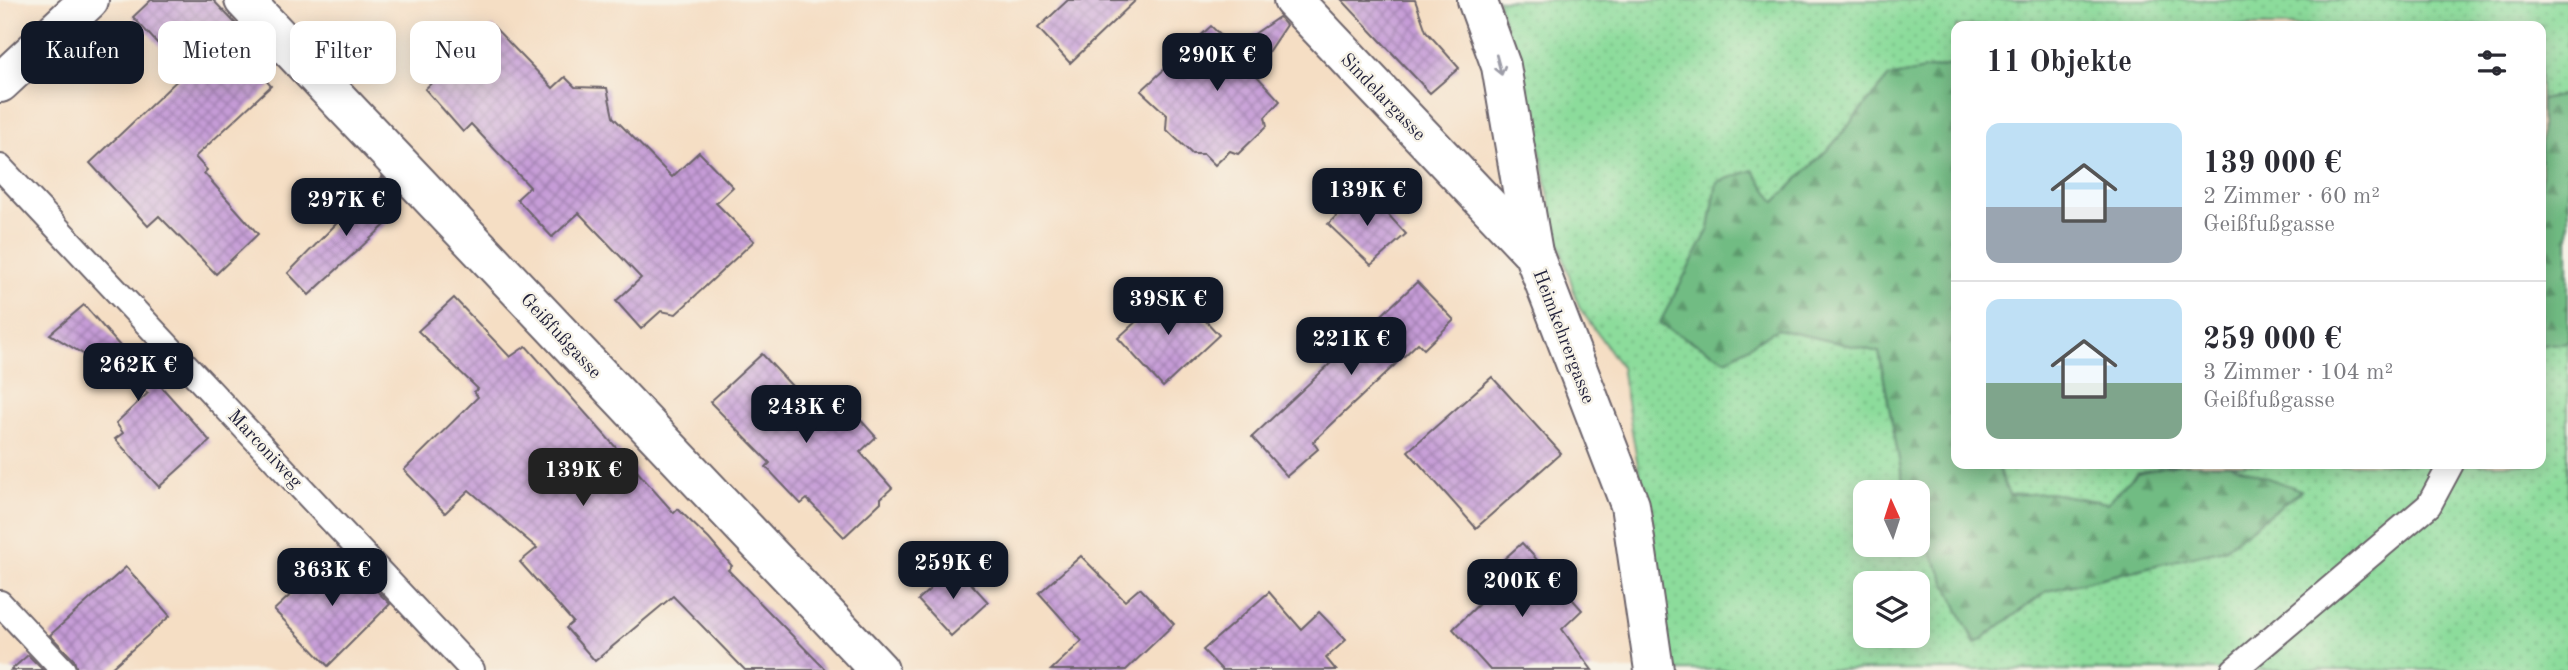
<!DOCTYPE html>
<html lang="de">
<meta charset="utf-8">
<style>
body{margin:0;font-family:"Old Standard TT",serif;background:#f2f2f3;color:#2b2b33;height:100vh;display:flex;flex-direction:column;font-size:26px;white-space:nowrap}
*{box-sizing:border-box;margin:0}
p{font-size:23px;color:#7c7c81}
.icon{flex:none;width:38px;height:38px;fill:none;stroke:currentColor;stroke-width:2;stroke-linecap:round;stroke-linejoin:round}
.map{position:relative;flex:1;overflow:hidden}
.details{position:absolute;left:1951px;top:21px;width:595px;height:448px;display:flex;flex-direction:column;background:#fff;border-radius:14px;box-shadow:0 4px 18px #0003}
.details>*{flex:none}
.top-card{position:absolute;left:21px;top:21px;width:665px;height:63px;display:flex;gap:14px}
.needle{width:46px;rotate:357deg}
.fabs{position:absolute;left:1853px;top:480px;display:grid;gap:14px}
.fabs a{display:grid;place-items:center;width:77px;height:77px;border-radius:14px;background:#fff;box-shadow:0 4px 18px #0003;font-size:35px}
.price{position:absolute;translate:-50% -60px;padding:0 16px;border-radius:14px;background:#111827;color:#fff;font-size:23px;line-height:46px;filter:drop-shadow(0 2px 4px #0008)}
.price::after{content:'';position:absolute;left:50%;top:42px;width:21px;height:16px;margin-left:-10px;background:inherit;clip-path:polygon(0 0,100% 0,50% 100%)}
.price.selected{background:#222;color:#fff}
ul{padding:0;list-style:none}
li{display:flex;align-items:center;gap:21px;height:175px;padding:0 35px}
li+li{border-top:2px solid #e1e1e2}
li span{display:grid;place-items:center;flex:none;width:196px;height:140px;border-radius:14px;color:#555}
li>.icon{margin-inline-start:auto}
span .icon{width:84px;height:84px;fill:#fffc;stroke-width:1}
li b{font-size:30px}
h2{display:flex;justify-content:space-between;align-items:center;height:84px;padding:0 35px;font-size:30px}
.tag{padding:0 24px;border-radius:14px;background:#fff;box-shadow:0 4px 18px #0003;font-size:24px;line-height:63px}
.tag.selected{background:#111827;color:#fff}
.map>svg:first-child{display:block}
.grass{fill:url(#grass-dots);stroke:#577f6b;stroke-width:2;fill-rule:evenodd}
.forest{fill:url(#forest-firs);stroke:#4a6f5f;stroke-width:2}
.building{fill:url(#building-cross-hatch)}
.lines{fill:none;stroke-linecap:round;stroke-linejoin:round}
.service-casing{stroke:#6c646b;stroke-width:28}
.minor-casing{stroke:#6c646b;stroke-width:42}
.service{stroke:#fff;stroke-width:24}
.minor{stroke:#fff;stroke-width:38}
.oneway{stroke:#9c9ca7}
.labels{text-anchor:middle;stroke-width:5;stroke-linejoin:round;paint-order:stroke}
.street-label{font-size:19px;fill:#22223b;stroke:#f7f3e8}
</style>
<div class="map">
<svg width="2568" height="670" viewBox="0 0 2568 670">
<defs>
<pattern id="grass-dots" width="8" height="8" patternUnits="userSpaceOnUse" patternTransform="scale(1.75)"><rect width="8" height="8" fill="#8cdc9b"/><path d="M2 2h.1M6 6h.1" fill="none" stroke="#78bc86" stroke-width="1.8" stroke-linecap="round"/></pattern>
<pattern id="forest-firs" width="22" height="20" patternUnits="userSpaceOnUse" patternTransform="scale(1.75)"><rect width="22" height="20" fill="#71bc83"/><path d="M5 1l3.5 6h-7zM16 11l3.5 6h-7z" fill="#5c986c"/></pattern>
<pattern id="building-cross-hatch" width="8" height="8" patternUnits="userSpaceOnUse" patternTransform="scale(1.75)"><rect width="8" height="8" fill="#c69cd7"/><path d="M0 0l8 8M0 8l8-8" fill="none" stroke="#a07fb0"/></pattern>
</defs>
<rect width="100%" height="100%" fill="#f7f3e8"/>
<filter id="ink" filterUnits="userSpaceOnUse"><feTurbulence type="fractalNoise" baseFrequency=".0143" numOctaves="2"/><feDisplacementMap in="SourceGraphic" scale="14" xChannelSelector="R" yChannelSelector="G"/><feConvolveMatrix kernelMatrix="1 2 1 2 8 2 1 2 1" color-interpolation-filters="sRGB"/></filter>
<filter id="wash" filterUnits="userSpaceOnUse"><feTurbulence type="fractalNoise" baseFrequency=".00686" numOctaves="4" result="noise"/><feDisplacementMap in="SourceGraphic" scale="28" xChannelSelector="R" yChannelSelector="G"/><feGaussianBlur stdDeviation="1.57" result="paint"/><feColorMatrix in="noise" values="0 0 0 0 0 0 0 0 0 0 0 0 0 0 0 0 0 1.4 0 .05"/><feComposite in="paint" operator="in"/></filter>
<g filter="url(#wash)">
<rect width="100%" height="100%" fill="#f5dec4"/>
<g class="grass">
<path d="M1497 0H2568V94L2541 100V26H1956V64L1888 78 1834 143 1775 202 1717 182 1709 229 1660 324 1726 360 1777 329 1879 352 1905 492H1866V544H1918V525L1975 644 2047 591 2224 549 2300 491 2230 464H2541V345L2568 342V670H1673L1621 367 1579 307 1556 233 1534 120ZM1866 583H1918V635H1866Z"/>
<polygon points="1996,464 2178,464 2137,473 2107,503 2050,493 2008,495"/>
</g>
<g class="forest">
<polygon points="1956,64 1956,464 1996,464 2009,495 2050,493 2107,503 2137,473 2178,464 2230,464 2301,490 2224,549 2047,591 1975,644 1918,525 1918,492 1905,492 1879,352 1777,329 1726,360 1659,324 1709,229 1717,182 1753,170 1775,202 1834,143 1888,77"/>
<polygon points="2568,94 2568,342 2541,345 2541,100"/>
</g>
<g id="blocks">
<g class="building">
<polygon points="151,0 213,0 255,44 243,55 271,86 195,157 207,170 204,173 258,234 216,274 159,216 148,226 90,163 185,73 133,17"/>
<polygon points="1068,0 1136,0 1070,63 1038,28"/>
<polygon points="1342,0 1415,0 1426,31 1459,68 1430,93"/>
<polygon points="1279,17 1286,25 1254,73 1280,101 1265,117 1267,126 1238,154 1230,151 1215,165 1204,154 1192,154 1166,129 1167,115 1141,91 1211,26 1234,48"/>
<polygon points="493,26 553,88 565,77 575,87 607,88 613,117 672,177 699,152 733,187 716,203 754,241 676,314 661,311 641,329 616,301 641,278 579,213 552,237 517,199 530,187 471,124 463,132 425,89"/>
<polygon points="382,177 387,183 396,215 309,295 288,273"/>
<polygon points="1365,189 1406,234 1371,265 1328,224"/>
<polygon points="1417,282 1454,320 1424,349 1418,343 1382,377 1313,442 1318,449 1287,476 1252,437"/>
<polygon points="1174,287 1219,335 1163,387 1118,338"/>
<polygon points="454,298 510,357 526,346 674,513 678,509 709,539 732,566 728,570 826,670 745,670 673,596 595,661 566,628 573,622 520,562 537,548 469,490 445,513 404,470 478,397 474,392 478,389 418,331"/>
<polygon points="84,305 155,386 158,383 210,441 159,487 115,439 123,433 116,423 148,393 50,334"/>
<polygon points="762,354 820,416 840,397 876,437 860,452 892,488 881,498 881,502 844,537 807,499 801,504 766,467 770,463 710,402"/>
<polygon points="1492,377 1561,453 1476,528 1408,451"/>
<polygon points="1522,543 1582,610 1562,629 1592,670 1490,670 1453,629 1484,599 1475,585"/>
<polygon points="337,552 390,604 328,666 274,610"/>
<polygon points="1081,556 1125,601 1140,588 1174,624 1126,670 1051,670 1082,641 1039,593"/>
<polygon points="955,566 988,602 951,636 918,600"/>
<polygon points="126,567 170,616 109,670 77,670 74,660 50,635"/>
<polygon points="1269,592 1301,629 1319,612 1346,640 1326,658 1336,670 1222,670 1203,650"/>
<polygon points="28,655 43,670 11,670"/>
</g>
</g>
</g>
<g filter="url(#ink)">
<use href="#blocks" fill-opacity="0" stroke="#6c646b" stroke-width="2"/>
<g class="lines">
<defs>
<g id="service">
<polyline points="0,167 472,670"/>
<polyline points="0,603 63,670"/>
<polyline points="2234,670 2429,505 2451,464"/>
</g>
<g id="minor">
<polyline points="244,0 879,670"/>
<polyline points="1293,0 1533,253"/>
<polyline points="1477,0 1501,66 1533,253 1630,505 1654,670"/>
<polyline points="0,83 89,0"/>
</g>
</defs>
<use href="#service" class="service-casing"/>
<use href="#minor" class="minor-casing"/>
<use href="#service" class="service"/>
<use href="#minor" class="minor"/>
</g>
<defs><path id="oneway-shaft" d="M-6 0H5M1.5-3L5.5 0L1.5 3" fill="none" stroke-width="1.6" stroke-linecap="round" stroke-linejoin="round" transform="scale(1.75)"/></defs>
<use class="oneway" href="#oneway-shaft" transform="translate(1499 65) rotate(75)"/>
</g>
<g class="labels">
<g class="street-label">
<text transform="translate(1384 96) rotate(46)" y="7">Sindelargasse</text>
<text transform="translate(562 335) rotate(47)" y="7">Geißfußgasse</text>
<text transform="translate(1565 336) rotate(69)" y="7">Heimkehrergasse</text>
<text transform="translate(266 448) rotate(47)" y="7">Marconiweg</text>
</g>
</g>
</svg>
<div class="fabs">
<a><svg class="needle" viewBox="-14 -14 28 28"><path d="M0-13l5 13h-10z" fill="#e53935"/><path d="M0 13l5-13h-10z" fill="#7c7c81"/></svg></a>
<a><svg class="icon" aria-label="layers" viewBox="0 0 24 24"><path d="M12 4l9 5-9 5-9-5zM3 14l9 5 9-5"/></svg></a>
</div>
<b class="price" style="left:1217px;top:93px">290K €</b>
<b class="price" style="left:1367px;top:228px">139K €</b>
<b class="price" style="left:346px;top:238px">297K €</b>
<b class="price" style="left:1168px;top:337px">398K €</b>
<b class="price" style="left:1351px;top:377px">221K €</b>
<b class="price" style="left:138px;top:403px">262K €</b>
<b class="price" style="left:806px;top:445px">243K €</b>
<b class="price selected" style="left:583px;top:508px">139K €</b>
<b class="price" style="left:953px;top:601px">259K €</b>
<b class="price" style="left:332px;top:608px">363K €</b>
<b class="price" style="left:1522px;top:619px">200K €</b>
<div class="top-card">
<a class="tag selected">Kaufen</a>
<a class="tag">Mieten</a>
<a class="tag">Filter</a>
<a class="tag">Neu</a>
</div>
<section class="details">
<h2>11 Objekte<svg class="icon" aria-label="filters" viewBox="0 0 24 24"><path d="M4 7h16M4 17h16"/><circle cx="9" cy="7" r="2"/><circle cx="15" cy="17" r="2"/></svg></h2>
<ul>
<li><span style="background:linear-gradient(#bfe0f5 60%,#9aa5b1 0)"><svg class="icon" aria-label="home" viewBox="0 0 24 24"><path d="M3 11l9-7 9 7M6 9v11h12V9"/></svg></span><div><b>139 000 €</b><p>2 Zimmer · 60 m²</p><p>Geißfußgasse</p></div></li>
<li><span style="background:linear-gradient(#bfe0f5 60%,#7fa58c 0)"><svg class="icon" aria-label="home" viewBox="0 0 24 24"><path d="M3 11l9-7 9 7M6 9v11h12V9"/></svg></span><div><b>259 000 €</b><p>3 Zimmer · 104 m²</p><p>Geißfußgasse</p></div></li>
</ul>
</section>
</div>
